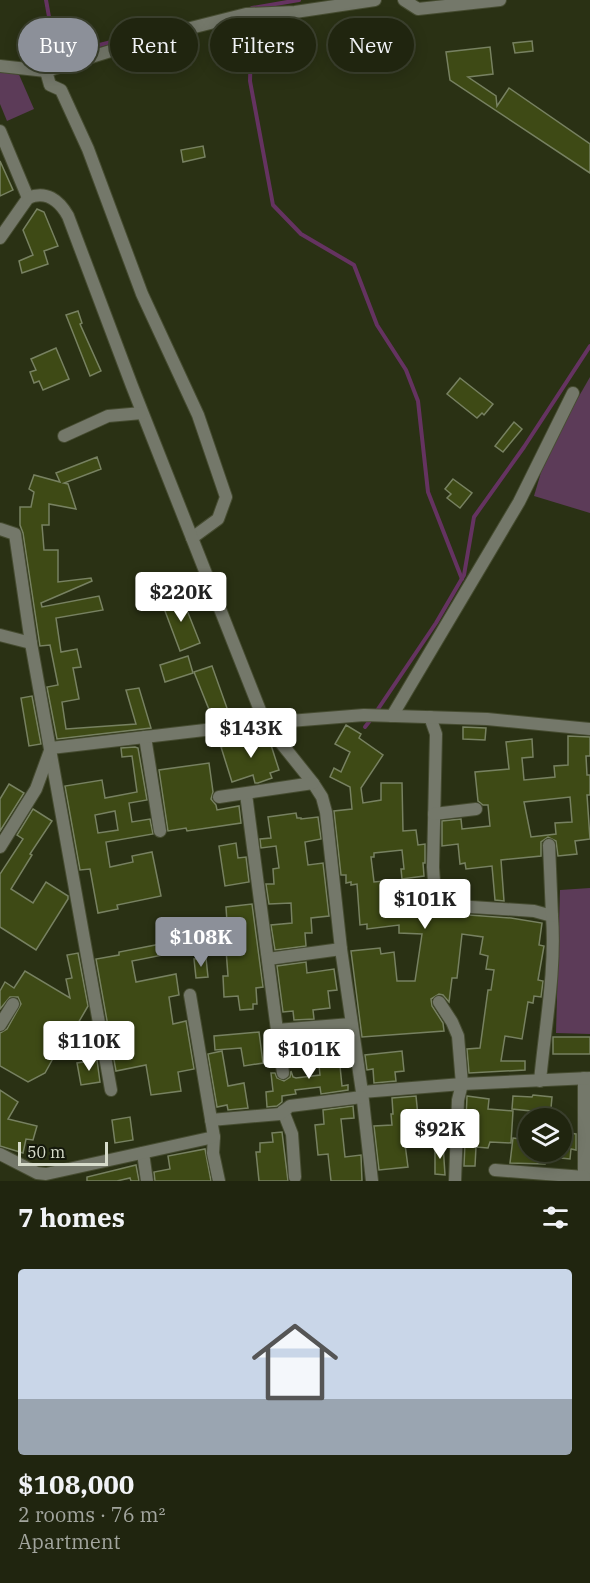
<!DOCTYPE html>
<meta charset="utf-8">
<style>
body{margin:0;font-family:"IBM Plex Serif",serif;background:#282d18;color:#f1f3f6;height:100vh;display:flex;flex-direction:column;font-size:22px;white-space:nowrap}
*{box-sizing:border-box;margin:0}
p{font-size:20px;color:#a2a59e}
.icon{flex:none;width:33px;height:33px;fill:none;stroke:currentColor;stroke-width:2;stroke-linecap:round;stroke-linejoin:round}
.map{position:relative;height:1181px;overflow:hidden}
.drawer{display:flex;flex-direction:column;background:#20250f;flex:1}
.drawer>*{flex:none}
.hud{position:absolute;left:18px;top:18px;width:555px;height:54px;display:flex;gap:12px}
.controls{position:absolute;left:518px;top:1108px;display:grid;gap:12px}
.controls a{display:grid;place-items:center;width:54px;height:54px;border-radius:50%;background:#20250f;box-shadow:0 3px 15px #0003,0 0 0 2px #3d422f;font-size:30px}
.scale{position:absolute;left:18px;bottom:15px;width:90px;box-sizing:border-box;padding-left:6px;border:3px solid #d7dccb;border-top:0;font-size:16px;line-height:21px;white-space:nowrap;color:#d7dccb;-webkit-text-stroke:4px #14180b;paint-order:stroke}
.price{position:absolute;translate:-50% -51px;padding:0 14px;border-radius:6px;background:#fff;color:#222;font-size:20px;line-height:39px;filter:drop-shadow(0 2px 3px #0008)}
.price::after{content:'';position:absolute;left:50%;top:36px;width:18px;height:14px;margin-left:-9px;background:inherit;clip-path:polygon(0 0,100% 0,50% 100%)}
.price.current{background:#8c9099;color:#fff}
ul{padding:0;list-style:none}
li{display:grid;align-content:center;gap:12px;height:318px;padding:0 18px}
li span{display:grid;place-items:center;height:186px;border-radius:6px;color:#555}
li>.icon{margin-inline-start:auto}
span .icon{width:108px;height:108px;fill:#fffc;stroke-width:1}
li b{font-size:26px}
h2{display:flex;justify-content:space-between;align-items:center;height:72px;padding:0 18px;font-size:26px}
.chip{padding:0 21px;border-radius:27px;background:#20250f;box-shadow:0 3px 15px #0003,0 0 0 2px #3d422f;font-size:21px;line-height:54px}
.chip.current{background:#8c9099;color:#fff}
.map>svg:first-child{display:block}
.green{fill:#5c3b58}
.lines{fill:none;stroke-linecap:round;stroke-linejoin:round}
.stream{stroke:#653361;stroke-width:4}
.building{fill:#3e4a15;stroke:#778161;stroke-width:1.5;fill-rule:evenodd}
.minor-casing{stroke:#464c31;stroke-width:14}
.minor{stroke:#74786a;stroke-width:12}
</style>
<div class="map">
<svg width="590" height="1181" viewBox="0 0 590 1181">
<rect width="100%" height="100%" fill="#2a3114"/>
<g class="green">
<polygon points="14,63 34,109 7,121 0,104 0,69"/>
<polygon points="590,377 590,513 534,496 547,452"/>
<polygon points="590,888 590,1034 556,1033 560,890"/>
</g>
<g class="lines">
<g class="stream">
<polyline points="46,0 56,56 147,33"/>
<polyline points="252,8 299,0"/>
<polyline points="252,15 250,81 273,205 301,234 354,265 377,325 406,370 418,401 428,492 462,579"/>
<polyline points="376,712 436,623 464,575 474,517 524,447 590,346"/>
<polyline points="365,727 372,718"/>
</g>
</g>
<g class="building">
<polygon points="532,41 533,51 515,53 513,43"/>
<polygon points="490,47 493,74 468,77 496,96 497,106 509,88 590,144 590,173 450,80 446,52"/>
<polygon points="203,146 205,157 183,162 181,150"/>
<polygon points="0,161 13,190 0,196"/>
<polygon points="37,209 44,212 58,246 44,251 48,264 22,273 19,261 33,255 23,230"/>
<polygon points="78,311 82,323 80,324 101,371 90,376 66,315"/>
<polygon points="56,348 69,379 43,390 39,381 34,383 30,372 36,370 31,359"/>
<polygon points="460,378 493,404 484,415 482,413 477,418 447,394"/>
<polygon points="514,422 522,429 503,452 495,446"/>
<polygon points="97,457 101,469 64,483 68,484 76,509 49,504 49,525 42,525 44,550 58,550 58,582 91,578 92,581 41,603 42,607 99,596 103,610 56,618 61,652 77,649 81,667 73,668 79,699 62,702 66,729 136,724 126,690 139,688 151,728 57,739 47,687 58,685 50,645 40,646 23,533 20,525 20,507 31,507 34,492 29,489 34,475 60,482 56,473"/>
<polygon points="453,479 472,493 460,508 447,498 451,494 445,489"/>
<polygon points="181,595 200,643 180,651 162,603"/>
<polygon points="188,656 193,673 165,682 160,665"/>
<polygon points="212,666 228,711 212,717 194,672"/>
<polygon points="32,696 41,744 29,746 21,698"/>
<polygon points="346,725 361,734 359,738 383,755 361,788 363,803 381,800 381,783 402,783 403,831 416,830 418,845 425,844 425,863 423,863 424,876 402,879 401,869 404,869 402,850 374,853 374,857 371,857 374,882 384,881 386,913 413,915 414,913 423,914 423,910 448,912 455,914 511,918 542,923 539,945 544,946 538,980 543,981 541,997 534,996 533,1003 528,1002 522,1039 505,1036 501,1061 525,1061 525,1070 469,1073 467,1049 480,1048 488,990 491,990 494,970 486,969 488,956 480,954 483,937 462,934 457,978 452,978 449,1002 443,995 439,994 431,999 432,1006 443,1023 444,1031 362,1037 351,951 380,948 381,954 394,952 397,981 415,981 422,934 399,933 399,925 367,929 367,924 360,925 357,884 351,885 351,882 346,883 346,875 341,875 334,811 352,809 350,787 330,777 334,768 341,772 350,752 335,744"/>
<polygon points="463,727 486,728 485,740 463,739"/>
<polygon points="263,734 270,742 279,770 270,773 272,778 258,783 255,783 253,775 232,782 221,747"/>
<path d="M568 736 590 737V756H586L587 775H590V795H587L590 839 575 841 577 854 558 856 556 841 548 837 541 842V856L501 860 504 901 495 900 492 866 466 869 465 863 460 864 458 844 442 846V821L461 819 462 829 490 826 488 805H483L478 801 475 772 509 769 506 742 532 739 533 757 522 758 524 780 555 777 554 766 568 765ZM570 797 572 822 555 823 556 834 531 837 524 802Z"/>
<path d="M135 747 138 748 147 800 129 803 132 822 150 819 153 834 106 842 110 867 133 862 132 856 152 852 161 896 117 905 118 909 98 913 90 869 80 870 65 786 102 780 105 798 137 792 132 756 122 757 121 748ZM115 811 118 830 98 833 95 815Z"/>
<polygon points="209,763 213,792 211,799 216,805 217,810 239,806 241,823 187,831 186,828 168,831 159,770"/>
<polygon points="9,784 24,793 0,831 0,799"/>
<polygon points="33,809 52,821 30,854 32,855 11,889 33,903 46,882 68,896 68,899 36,950 0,927 0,874 23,839 17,835"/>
<polygon points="296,813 297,818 301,818 301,819 318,817 321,839 305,842 308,865 323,863 329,916 311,918 312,933 305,933 306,946 275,950 271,925 292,923 291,903 269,904 266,884 274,884 273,869 279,868 276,846 261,848 260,839 271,838 268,817"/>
<polygon points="236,843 238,858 246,857 249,882 225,886 219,846"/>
<polygon points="252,904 263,987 256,988 257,1004 253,1004 253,1009 240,1010 238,996 224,997 223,976 228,976 224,923 227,922 226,907"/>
<polygon points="171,942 173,953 132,961 136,982 176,974 179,995 169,997 173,1024 186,1021 194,1069 178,1072 181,1091 151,1095 146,1065 116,1071 96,959 119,955 119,952"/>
<polygon points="78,953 88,1006 77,1025 73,1022 45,1073 28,1082 0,1066 0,1033 7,1029 21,1004 18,997 10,997 0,1009 0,991 5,982 14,988 25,971 70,998 66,979 72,978 67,955"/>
<polygon points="206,958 208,977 196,978 194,959"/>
<polygon points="306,962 307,973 334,969 337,990 328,991 330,1008 313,1010 314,1019 294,1020 293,1011 283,1012 277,966"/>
<polygon points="259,1032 263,1063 244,1066 241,1048 215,1050 214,1036"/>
<rect x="553" y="1037" width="37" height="17"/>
<polygon points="330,1043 332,1067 340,1066 342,1086 348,1085 348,1090 321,1094 320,1087 295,1090 296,1094 282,1096 282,1102 277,1106 267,1107 266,1092 273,1091 271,1073 275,1073 277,1078 284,1081 290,1077 291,1071 293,1077 296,1078 320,1075 317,1045"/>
<polygon points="222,1051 228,1086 244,1083 248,1108 228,1110 227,1105 217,1107 208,1054"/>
<polygon points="402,1051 404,1071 395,1072 396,1081 374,1083 373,1069 367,1070 365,1055"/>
<polygon points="97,1060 100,1082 81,1085 77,1063"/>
<polygon points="0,1090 18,1102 8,1119 37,1126 33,1140 26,1139 23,1153 0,1146"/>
<polygon points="533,1095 552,1097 550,1119 540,1119 541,1112 512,1109 513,1096 532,1097"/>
<polygon points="416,1096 418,1116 441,1114 442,1128 412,1131 413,1143 405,1144 408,1167 379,1170 374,1126 392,1125 391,1114 393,1114 392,1098"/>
<polygon points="467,1096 489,1099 488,1109 513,1111 511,1143 490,1142 488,1148 476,1147 475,1166 464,1166"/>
<polygon points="353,1106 354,1118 341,1119 345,1157 361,1155 362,1181 331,1181 328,1154 318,1155 315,1125 324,1124 323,1110"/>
<polygon points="130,1117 133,1140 115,1143 112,1120"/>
<polygon points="282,1132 288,1181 259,1181 256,1152 260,1152 260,1143 273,1142 272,1133"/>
<polygon points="561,1132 576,1134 576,1150 571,1149 570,1159 561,1158"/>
<polygon points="513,1138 528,1140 528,1152 546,1152 545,1164 510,1163"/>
<polygon points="435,1144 443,1144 445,1175 435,1174"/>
<polygon points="205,1149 211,1181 155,1181 154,1172 170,1169 168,1156"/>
<polygon points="136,1165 139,1181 131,1181 130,1178 117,1181 87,1181 87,1177"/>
</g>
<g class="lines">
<defs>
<g id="minor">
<polyline points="404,0 418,9 500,0"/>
<polyline points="0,66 46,71 159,36 246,14 295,12 375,0"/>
<polyline points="46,71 50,85 61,90 88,149 142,294 198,415 226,497 218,519 192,538"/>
<polyline points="0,131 28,198 0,238"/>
<path d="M28 198C46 190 59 200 68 216L132 386 265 723 313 783 322 797 326 812 341 949 362 1092 372 1181"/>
<polyline points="64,436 108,416 142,413"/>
<polyline points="0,529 15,534 31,643 111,1090"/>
<polyline points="0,635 31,643"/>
<polyline points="392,716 519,502 573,393"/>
<path d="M430 717 436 734 433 867C434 888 434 899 456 906L534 911 552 916C556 970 545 1027 540 1081"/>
<polyline points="145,737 160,831"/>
<polyline points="246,794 277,1030"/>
<polyline points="219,797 313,783"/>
<polyline points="434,814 476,809"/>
<polyline points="549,845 552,916"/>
<polyline points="0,847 36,789 51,748 265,723 364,715 487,719 590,729"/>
<polyline points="268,959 341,949"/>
<polyline points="439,1002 452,1022 458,1036 462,1084 458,1100 455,1181"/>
<polyline points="0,1025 13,1004"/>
<polyline points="283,1073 277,1030 351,1024"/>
<polyline points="584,1078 584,1181"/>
<polyline points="362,1092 462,1084 590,1078"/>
<polyline points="283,1111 292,1134 295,1177"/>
<polyline points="211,1120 280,1114 290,1106 362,1097"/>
<polyline points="431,1136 456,1136"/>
<polyline points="214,1137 213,1153 219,1181"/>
<polyline points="143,1153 147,1181"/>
<polyline points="0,1154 37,1173 46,1174 214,1137 190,995"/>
<polyline points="495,1170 584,1177"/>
</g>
</defs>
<use href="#minor" class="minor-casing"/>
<use href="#minor" class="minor"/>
</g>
</svg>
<div class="controls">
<a><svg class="icon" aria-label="layers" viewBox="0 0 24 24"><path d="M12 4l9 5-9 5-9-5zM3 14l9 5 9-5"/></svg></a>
</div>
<div class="scale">50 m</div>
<b class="price" style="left:181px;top:623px">$220K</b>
<b class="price" style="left:251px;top:759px">$143K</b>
<b class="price" style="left:425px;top:930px">$101K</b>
<b class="price current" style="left:201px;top:968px">$108K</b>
<b class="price" style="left:89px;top:1072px">$110K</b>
<b class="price" style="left:309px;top:1080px">$101K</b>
<b class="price" style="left:440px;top:1160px">$92K</b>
<div class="hud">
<a class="chip current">Buy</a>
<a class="chip">Rent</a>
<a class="chip">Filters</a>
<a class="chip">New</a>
</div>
</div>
<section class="drawer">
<h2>7 homes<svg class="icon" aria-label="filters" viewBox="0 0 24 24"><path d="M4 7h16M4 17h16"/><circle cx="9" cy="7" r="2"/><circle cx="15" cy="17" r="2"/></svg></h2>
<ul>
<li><span style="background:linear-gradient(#c9d6e8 70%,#9aa5b1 0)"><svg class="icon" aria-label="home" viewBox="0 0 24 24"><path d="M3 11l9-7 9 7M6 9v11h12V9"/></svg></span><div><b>$108,000</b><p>2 rooms · 76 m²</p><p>Apartment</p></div></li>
</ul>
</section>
